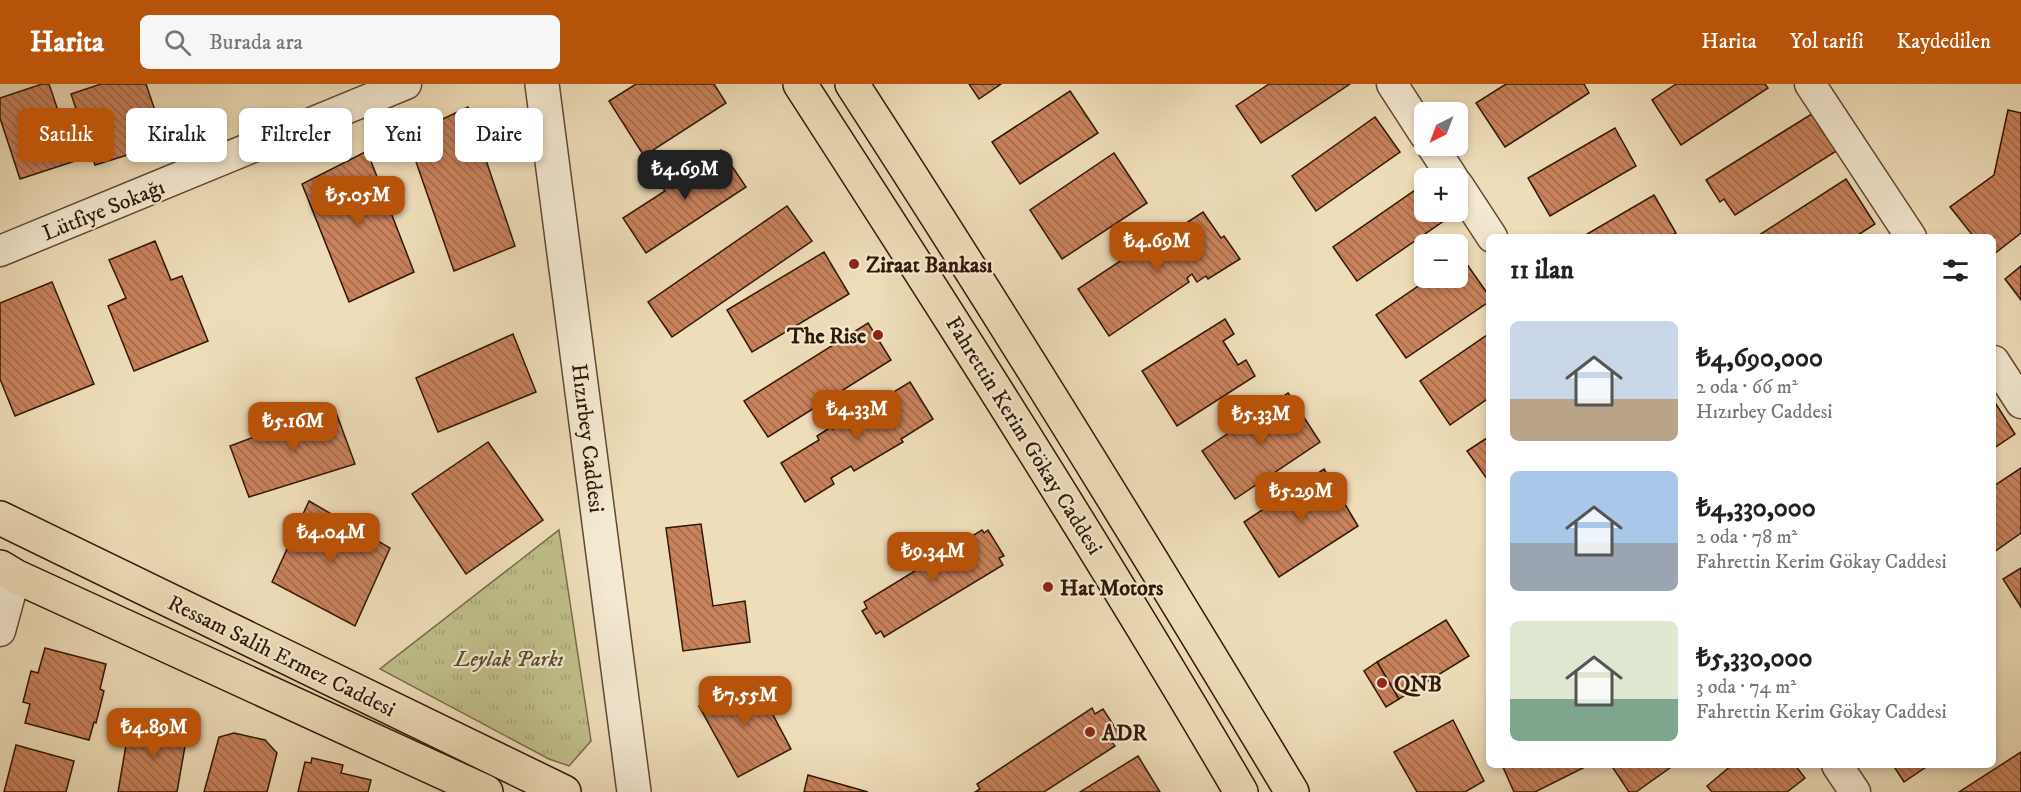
<!DOCTYPE html>
<html lang="tr">
<meta charset="utf-8">
<style>
body{margin:0;font-family:"IM FELL DW Pica",serif;background:#f6f6f6;color:#222;height:100vh;display:flex;flex-direction:column;font-size:22px;white-space:nowrap}
*{box-sizing:border-box;margin:0}
p{font-size:20px;color:#767676}
.icon{flex:none;width:33px;height:33px;fill:none;stroke:currentColor;stroke-width:2;stroke-linecap:round;stroke-linejoin:round}
.map{position:relative;flex:1;overflow:hidden}
.sheet{position:absolute;left:1486px;top:150px;width:510px;height:534px;display:flex;flex-direction:column;background:#fff;border-radius:9px;box-shadow:0 3px 9px #0003}
.sheet>*{flex:none}
.hud{position:absolute;left:18px;top:24px;width:570px;height:54px;display:flex;gap:12px}
.needle{width:39px;rotate:222deg}
.fabs{position:absolute;left:1414px;top:18px;display:grid;gap:12px}
.fabs a{display:grid;place-items:center;width:54px;height:54px;border-radius:9px;background:#fff;box-shadow:0 3px 9px #0003;font-size:30px}
.price{position:absolute;translate:-50% -51px;padding:0 14px;border-radius:12px;background:#b45309;color:#fff;font-size:20px;line-height:39px;filter:drop-shadow(0 2px 3px #0008)}
.price::after{content:'';position:absolute;left:50%;top:36px;width:18px;height:14px;margin-left:-9px;background:inherit;clip-path:polygon(0 0,100% 0,50% 100%)}
.price.selected{background:#222;color:#fff}
ul{padding:0;list-style:none}
li{display:flex;align-items:center;gap:18px;height:150px;padding:0 24px}
li span{display:grid;place-items:center;flex:none;width:168px;height:120px;border-radius:9px;color:#555}
li>.icon{margin-inline-start:auto}
span .icon{width:72px;height:72px;fill:#fffc;stroke-width:1}
li b{font-size:26px}
h2{display:flex;justify-content:space-between;align-items:center;height:72px;padding:0 24px;font-size:26px}
.pill{padding:0 21px;border-radius:9px;background:#fff;box-shadow:0 3px 9px #0003;font-size:21px;line-height:54px}
.pill.selected{background:#b45309;color:#fff}
header{display:flex;align-items:center;gap:36px;box-sizing:border-box;height:84px;padding:0 30px;background:#b45309;color:#fff}
header strong{font-size:28px}
nav{display:flex;gap:33px;margin-inline-start:auto;font-size:21px}
.search{width:420px;height:54px;background:#f6f6f6;display:flex;align-items:center;gap:15px;box-sizing:border-box;padding:0 21px;border-radius:9px;color:#767676;font-size:22px}
.map>svg:first-child{display:block}
.grass{fill:url(#grass-tufts);stroke:#786b48;stroke-width:1.5}
.building{fill:url(#building-back-hatch);stroke:#301706;stroke-width:1.5}
.lines{fill:none;stroke-linecap:round;stroke-linejoin:round}
.minor-casing{stroke:#604833;stroke-width:33}
.tertiary-casing{stroke:#604833;stroke-width:36}
.primary-casing{stroke:#301706;stroke-width:36}
.minor{stroke:#f4e9d2;stroke-width:30}
.tertiary{stroke:#f4e9d2;stroke-width:33}
.primary{stroke:#eeddb9;stroke-width:33}
.poi-dot{fill:#8f2418;stroke:#f4e9d2;stroke-width:2}
.labels{text-anchor:middle;stroke-width:4.5;stroke-linejoin:round;paint-order:stroke}
.street-label{font-size:22px;fill:#301706;stroke:#f4e9d2}
.poi-label{font-size:22px;font-weight:bold;fill:#301706;stroke:#f4e9d2;text-anchor:start}
.park-label{font-size:22px;font-style:italic;fill:#5b492e;stroke:#f4e9d2}
</style>
<header>
<strong>Harita</strong>
<div class="search"><svg class="icon" aria-label="search" viewBox="0 0 24 24"><circle cx="10" cy="10" r="6"/><path d="M15 15l6 6"/></svg>Burada ara</div>
<nav><a>Harita</a><a>Yol tarifi</a><a>Kaydedilen</a></nav>
</header>
<div class="map">
<svg width="2021" height="708" viewBox="0 0 2021 708">
<defs>
<pattern id="grass-tufts" width="24" height="20" patternUnits="userSpaceOnUse" patternTransform="scale(1.5)"><rect width="24" height="20" fill="#c0bf8a"/><path d="M3 7l-1-3M5 7V3M7 7l1-3M15 17l-1-3M17 17v-4M19 17l1-3" fill="none" stroke="#a5a376"/></pattern>
<pattern id="building-back-hatch" width="6" height="6" patternUnits="userSpaceOnUse" patternTransform="scale(1.5)"><rect width="6" height="6" fill="#c8825c"/><path d="M-1 5l2 2M0 0l6 6M5-1l2 2" fill="none" stroke="#a3694a"/></pattern>
</defs>
<rect width="100%" height="100%" fill="#eeddb9"/>
<filter id="stains"><feTurbulence type="fractalNoise" baseFrequency=".00333" numOctaves="4"/><feColorMatrix values="0 0 0 0 .2 0 0 0 0 .09 0 0 0 0 .02 0 0 0 .5 -.17"/></filter>
<radialGradient id="worn" r=".72"><stop offset=".6" stop-color="#630" stop-opacity="0"/><stop offset="1" stop-color="#630" stop-opacity=".3"/></radialGradient>
<polygon class="grass" points="559,446 591,657 569,682 549,675 380,585"/>
<g class="building">
<polygon points="42,0 49,0 75,77 20,95 0,34 0,14"/>
<polygon points="101,0 146,0 166,59 95,81 71,10"/>
<polygon points="636,0 714,0 726,19 644,72 609,17"/>
<polygon points="969,0 1001,0 979,15"/>
<polygon points="1269,0 1350,0 1261,59 1236,22"/>
<polygon points="1506,0 1584,0 1589,9 1505,63 1476,19"/>
<polygon points="1676,0 1765,0 1768,4 1681,61 1652,16"/>
<polygon points="1070,7 1098,49 1020,100 992,58"/>
<polygon points="468,23 515,162 454,187 407,52"/>
<polygon points="1818,26 1838,66 1735,131 1724,115 1720,118 1706,96"/>
<polygon points="2008,26 2021,29 2021,149 1994,170 1994,153 1974,153 1950,123 1994,91"/>
<polygon points="1375,33 1400,68 1316,127 1292,92"/>
<polygon points="1615,44 1636,82 1550,132 1528,94"/>
<polygon points="721,66 746,103 646,169 623,134 665,107 663,104"/>
<polygon points="367,67 414,188 349,218 302,100"/>
<polygon points="1114,69 1147,119 1062,175 1030,126"/>
<polygon points="1846,95 1875,140 1855,153 1756,153"/>
<polygon points="1424,100 1425,128 1444,128 1448,134 1357,197 1333,163"/>
<polygon points="1654,111 1676,149 1669,153 1582,153"/>
<polygon points="787,122 812,157 672,253 648,218"/>
<polygon points="1203,128 1221,154 1224,152 1240,175 1208,195 1206,192 1197,198 1192,190 1187,194 1189,198 1109,252 1078,205 1158,152 1165,162 1184,150 1180,143"/>
<polygon points="155,157 171,196 182,192 208,257 134,287 108,222 126,214 109,176"/>
<polygon points="824,168 849,210 752,268 727,226"/>
<polygon points="1461,172 1490,213 1490,217 1406,274 1376,231 1430,194 1458,194 1458,175"/>
<polygon points="2021,182 2021,216 2005,195"/>
<polygon points="52,198 94,300 15,332 0,295 0,219"/>
<polygon points="1225,235 1234,250 1223,257 1238,281 1246,276 1255,292 1177,342 1142,287"/>
<polygon points="868,239 891,276 768,353 744,317"/>
<polygon points="1490,249 1490,313 1450,341 1420,297"/>
<polygon points="513,250 536,308 438,348 416,294"/>
<polygon points="910,298 933,335 901,355 903,358 854,387 851,382 831,394 834,400 805,418 781,379 819,356 817,352 831,343 833,345"/>
<polygon points="1288,309 1320,358 1235,415 1202,367"/>
<polygon points="1994,317 2015,350 1994,364"/>
<polygon points="334,323 355,380 249,413 230,362"/>
<polygon points="1490,352 1490,399 1467,367"/>
<polygon points="488,358 543,436 466,490 412,410"/>
<polygon points="2021,384 2021,449 1994,468 1994,402"/>
<polygon points="1324,385 1358,442 1279,493 1244,438"/>
<polygon points="309,417 390,464 355,542 272,498"/>
<polygon points="701,440 713,522 745,517 750,558 683,567 666,444"/>
<polygon points="982,446 984,449 988,446 1004,472 999,474 1003,481 884,553 881,547 876,550 862,527 867,524 864,518"/>
<polygon points="2021,484 2021,523 2003,495"/>
<polygon points="1446,536 1469,572 1399,615 1377,578"/>
<polygon points="45,564 106,580 100,605 104,607 96,639 94,638 89,656 25,639 30,620 23,618 31,587 38,589"/>
<polygon points="1377,578 1399,615 1386,623 1364,587"/>
<polygon points="753,593 791,665 738,693 699,622"/>
<polygon points="1092,624 1095,630 1103,625 1120,651 1111,657 1115,662 1044,708 975,708 980,705 977,700"/>
<polygon points="1453,636 1484,697 1465,708 1417,708 1394,668"/>
<polygon points="142,637 188,645 177,708 118,708 126,661 132,662 136,643"/>
<polygon points="234,649 265,656 277,669 267,708 204,708 219,653"/>
<polygon points="16,661 74,677 66,708 4,708"/>
<polygon points="2021,668 2021,708 1959,708"/>
<polygon points="1138,672 1160,708 1080,708"/>
<polygon points="312,674 343,681 341,689 371,696 368,708 298,708 305,678 311,679"/>
<polygon points="1502,681 1587,681 1587,682 1535,708 1514,708"/>
<polygon points="1611,681 1674,681 1636,708 1629,708"/>
<polygon points="1732,681 1795,681 1805,694 1787,708 1712,708 1707,702"/>
<polygon points="1893,681 1929,681 1904,698"/>
<polygon points="808,691 868,708 804,708"/>
</g>
<g class="lines">
<defs>
<g id="minor">
<polyline points="1392,0 1425,51"/>
<polyline points="1810,0 1911,153"/>
<polyline points="1432,62 1453,94"/>
<polyline points="1458,101 1492,153"/>
<polyline points="0,167 406,0"/>
<polyline points="1994,277 2021,319"/>
<polyline points="0,547 15,492"/>
<polyline points="1837,681 1855,708"/>
</g>
<polyline id="tertiary" points="542,0 634,708"/>
<g id="primary">
<path d="M800 0C951 234 1100 467 1241 708"/>
<path d="M852 0C1003 233 1149 470 1292 708"/>
<polyline points="0,434 564,708"/>
<polyline points="0,483 15,492 486,708"/>
</g>
</defs>
<use href="#minor" class="minor-casing"/>
<use href="#tertiary" class="tertiary-casing"/>
<use href="#primary" class="primary-casing"/>
<use href="#minor" class="minor"/>
<use href="#tertiary" class="tertiary"/>
<use href="#primary" class="primary"/>
</g>
<g class="poi-dot">
<circle cx="854" cy="180" r="6"/>
<circle cx="878" cy="251" r="6"/>
<circle cx="1048" cy="503" r="6"/>
<circle cx="1382" cy="599" r="6"/>
<circle cx="1090" cy="648" r="6"/>
</g>
<g class="labels">
<g class="street-label">
<text transform="translate(103 125) rotate(-22)" y="8">Lütfiye Sokağı</text>
<text transform="translate(1025 351) rotate(58)" y="8">Fahrettin Kerim Gökay Caddesi</text>
<text transform="translate(589 354) rotate(83)" y="8">Hızırbey Caddesi</text>
<text transform="translate(282 571) rotate(26)" y="8">Ressam Salih Ermez Caddesi</text>
</g>
<g class="poi-label">
<text x="866" y="188">Ziraat Bankası</text>
<text x="866" y="259" text-anchor="end">The Rise</text>
<text x="1060" y="511">Hat Motors</text>
<text x="1394" y="607">QNB</text>
<text x="1102" y="656">ADR</text>
</g>
<g class="park-label">
<text x="509" y="582">Leylak Parkı</text>
</g>
</g>
<rect width="100%" height="100%" filter="url(#stains)"/>
<rect width="100%" height="100%" fill="url(#worn)"/>
</svg>
<div class="fabs">
<a><svg class="needle" viewBox="-14 -14 28 28"><path d="M0-13l5 13h-10z" fill="#e53935"/><path d="M0 13l5-13h-10z" fill="#767676"/></svg></a>
<a>+</a>
<a>−</a>
</div>
<b class="price selected" style="left:685px;top:117px">₺4.69M</b>
<b class="price" style="left:358px;top:143px">₺5.05M</b>
<b class="price" style="left:1157px;top:189px">₺4.69M</b>
<b class="price" style="left:857px;top:357px">₺4.33M</b>
<b class="price" style="left:1261px;top:362px">₺5.33M</b>
<b class="price" style="left:293px;top:369px">₺5.16M</b>
<b class="price" style="left:1301px;top:439px">₺5.29M</b>
<b class="price" style="left:331px;top:480px">₺4.04M</b>
<b class="price" style="left:933px;top:499px">₺9.34M</b>
<b class="price" style="left:745px;top:643px">₺7.55M</b>
<b class="price" style="left:154px;top:675px">₺4.89M</b>
<div class="hud">
<a class="pill selected">Satılık</a>
<a class="pill">Kiralık</a>
<a class="pill">Filtreler</a>
<a class="pill">Yeni</a>
<a class="pill">Daire</a>
</div>
<section class="sheet">
<h2>11 ilan<svg class="icon" aria-label="filters" viewBox="0 0 24 24"><path d="M4 7h16M4 17h16"/><circle cx="9" cy="7" r="2"/><circle cx="15" cy="17" r="2"/></svg></h2>
<ul>
<li><span style="background:linear-gradient(#c9d6e8 65%,#b9a48a 0)"><svg class="icon" aria-label="home" viewBox="0 0 24 24"><path d="M3 11l9-7 9 7M6 9v11h12V9"/></svg></span><div><b>₺4,690,000</b><p>2 oda · 66 m²</p><p>Hızırbey Caddesi</p></div></li>
<li><span style="background:linear-gradient(#a9c7e8 60%,#9aa5b1 0)"><svg class="icon" aria-label="home" viewBox="0 0 24 24"><path d="M3 11l9-7 9 7M6 9v11h12V9"/></svg></span><div><b>₺4,330,000</b><p>2 oda · 78 m²</p><p>Fahrettin Kerim Gökay Caddesi</p></div></li>
<li><span style="background:linear-gradient(#dfe7d0 65%,#7fa58c 0)"><svg class="icon" aria-label="home" viewBox="0 0 24 24"><path d="M3 11l9-7 9 7M6 9v11h12V9"/></svg></span><div><b>₺5,330,000</b><p>3 oda · 74 m²</p><p>Fahrettin Kerim Gökay Caddesi</p></div></li>
</ul>
</section>
</div>
